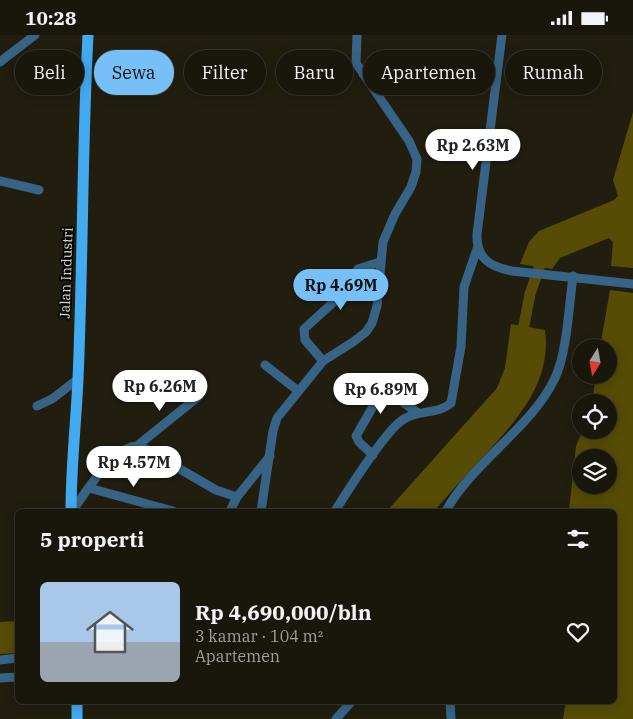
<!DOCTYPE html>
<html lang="id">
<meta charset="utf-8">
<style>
body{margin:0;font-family:"IBM Plex Serif",serif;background:#26231a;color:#f1f3f6;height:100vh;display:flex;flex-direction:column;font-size:19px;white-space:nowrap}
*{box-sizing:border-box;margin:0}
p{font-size:16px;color:#9f9f9d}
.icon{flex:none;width:28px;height:28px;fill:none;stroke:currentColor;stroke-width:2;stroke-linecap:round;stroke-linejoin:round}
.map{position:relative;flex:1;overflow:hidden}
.side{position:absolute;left:15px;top:474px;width:602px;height:195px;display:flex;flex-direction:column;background:#19160c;border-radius:8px;box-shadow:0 2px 12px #0003,0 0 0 1px #37352d}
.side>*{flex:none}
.guide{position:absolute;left:15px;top:15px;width:604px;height:45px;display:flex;gap:10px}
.needle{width:32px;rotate:191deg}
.fabs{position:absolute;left:572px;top:304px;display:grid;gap:10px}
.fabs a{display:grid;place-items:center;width:45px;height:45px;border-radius:50%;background:#19160c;box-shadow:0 2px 12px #0003,0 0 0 1px #37352d;font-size:25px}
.price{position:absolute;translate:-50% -42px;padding:0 11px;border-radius:18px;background:#fff;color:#222;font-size:16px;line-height:32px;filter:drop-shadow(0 1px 2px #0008)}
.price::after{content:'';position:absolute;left:50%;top:30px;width:15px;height:11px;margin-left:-8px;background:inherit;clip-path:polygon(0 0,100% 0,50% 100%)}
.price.current{background:#77c0f7;color:#111}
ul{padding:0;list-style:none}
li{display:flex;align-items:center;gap:15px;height:125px;padding:0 25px}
li span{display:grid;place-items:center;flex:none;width:140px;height:100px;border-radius:8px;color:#555}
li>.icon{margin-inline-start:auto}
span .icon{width:60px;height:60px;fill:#fffc;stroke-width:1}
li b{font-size:21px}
h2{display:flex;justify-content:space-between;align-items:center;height:60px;padding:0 25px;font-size:21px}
.tag{padding:0 18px;border-radius:22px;background:#19160c;box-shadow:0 2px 12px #0003,0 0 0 1px #37352d;font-size:18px;line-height:45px}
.tag.current{background:#77c0f7;color:#111}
.status{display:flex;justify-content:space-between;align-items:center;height:35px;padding:0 25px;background:#19160c;direction:ltr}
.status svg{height:14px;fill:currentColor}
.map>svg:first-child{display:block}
.water{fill:#564c05;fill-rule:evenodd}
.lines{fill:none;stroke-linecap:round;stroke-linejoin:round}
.river{stroke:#564c05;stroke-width:11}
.minor{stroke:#376486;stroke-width:9}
.major{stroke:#43aaf0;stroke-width:11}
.labels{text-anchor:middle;stroke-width:4;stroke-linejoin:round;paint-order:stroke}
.street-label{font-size:14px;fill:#d7d6cc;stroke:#090804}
</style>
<div class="status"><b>10:28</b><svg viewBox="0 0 49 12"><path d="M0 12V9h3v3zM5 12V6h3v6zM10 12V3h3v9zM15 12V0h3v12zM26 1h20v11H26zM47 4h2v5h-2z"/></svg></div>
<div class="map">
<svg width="633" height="684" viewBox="0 0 633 684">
<rect width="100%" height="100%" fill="#211e10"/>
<g class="water">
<polygon points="633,77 633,233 611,231 613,207 609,203 560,223 552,234 520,229 529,207 539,196 614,165 618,161 613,145"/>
<path d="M610 255 633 258V684H563L566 666H615V476H569L576 411 583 395H609V368L592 367 596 340H609V312H600ZM581 422H609V450H581Z"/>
<path d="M511 289 545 295C552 348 516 386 483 422 466 440 450 458 434 476H387L497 353 505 333Z"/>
<polygon points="17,586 17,618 0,619 0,587"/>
</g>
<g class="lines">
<polyline class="river" points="521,306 530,259 544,218"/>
<g class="minor">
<path d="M502 0 477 199C476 223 490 232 512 236L633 249"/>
<polyline points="0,27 35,0"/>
<polyline points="363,39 369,32 383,32 496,46"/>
<polyline points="0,146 39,155"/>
<polyline points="323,326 305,305 304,294 338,263 358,234 380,227"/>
<polyline points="265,330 297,355"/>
<polyline points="37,371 52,364 78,344"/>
<polyline points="137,411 199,361"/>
<polyline points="373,420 359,407 356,401 379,361 393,360 418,378"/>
<polyline points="89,453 173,476"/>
<path d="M72 476C86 458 116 405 142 412L216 455 237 462 270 421"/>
<polyline points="230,476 237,462"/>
<polyline points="261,476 273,396 277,383 323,326 353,307 366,297 372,288 377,271 383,207 395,179 411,152 416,137 417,124 409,106 356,28 357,0"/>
<path d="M335 476C347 457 386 394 404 384 418 375 439 379 451 368L461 312 464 252 477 214"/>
<path d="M446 476C471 429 533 391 555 343 567 318 569 270 573 241"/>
<polyline points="0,625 18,623"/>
<polyline points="0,643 18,642"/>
<polyline points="450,666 451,684"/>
<polyline points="336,684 352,666"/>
</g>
<g class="major">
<path d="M71 476C71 432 76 388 78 344 83 229 82 115 88 0"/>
<polyline points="77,684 77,666"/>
</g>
</g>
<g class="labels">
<g class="street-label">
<text transform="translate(66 238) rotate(-88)" y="5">Jalan Industri</text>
</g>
</g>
</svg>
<div class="fabs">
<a><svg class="needle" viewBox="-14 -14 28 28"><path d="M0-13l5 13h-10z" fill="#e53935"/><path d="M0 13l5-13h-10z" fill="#9f9f9d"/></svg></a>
<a><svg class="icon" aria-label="locate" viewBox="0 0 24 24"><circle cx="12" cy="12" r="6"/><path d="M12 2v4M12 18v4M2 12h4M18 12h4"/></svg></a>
<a><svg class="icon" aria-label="layers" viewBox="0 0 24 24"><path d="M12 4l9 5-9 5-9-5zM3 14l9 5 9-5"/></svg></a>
</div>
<b class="price" style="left:473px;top:136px">Rp 2.63M</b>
<b class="price current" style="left:341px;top:276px">Rp 4.69M</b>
<b class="price" style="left:160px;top:377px">Rp 6.26M</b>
<b class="price" style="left:381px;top:380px">Rp 6.89M</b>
<b class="price" style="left:134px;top:453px">Rp 4.57M</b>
<div class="guide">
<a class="tag">Beli</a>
<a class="tag current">Sewa</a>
<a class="tag">Filter</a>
<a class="tag">Baru</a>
<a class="tag">Apartemen</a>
<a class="tag">Rumah</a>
</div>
<section class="side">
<h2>5 properti<svg class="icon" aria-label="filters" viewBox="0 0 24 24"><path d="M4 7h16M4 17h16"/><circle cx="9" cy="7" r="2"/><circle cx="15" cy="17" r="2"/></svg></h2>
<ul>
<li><span style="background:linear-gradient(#a9c7e8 60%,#9aa5b1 0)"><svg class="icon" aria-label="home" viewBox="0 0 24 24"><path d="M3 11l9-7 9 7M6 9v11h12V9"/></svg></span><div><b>Rp 4,690,000/bln</b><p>3 kamar · 104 m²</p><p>Apartemen</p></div><svg class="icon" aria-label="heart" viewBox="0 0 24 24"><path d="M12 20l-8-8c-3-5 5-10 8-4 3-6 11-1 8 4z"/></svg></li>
</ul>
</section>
</div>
